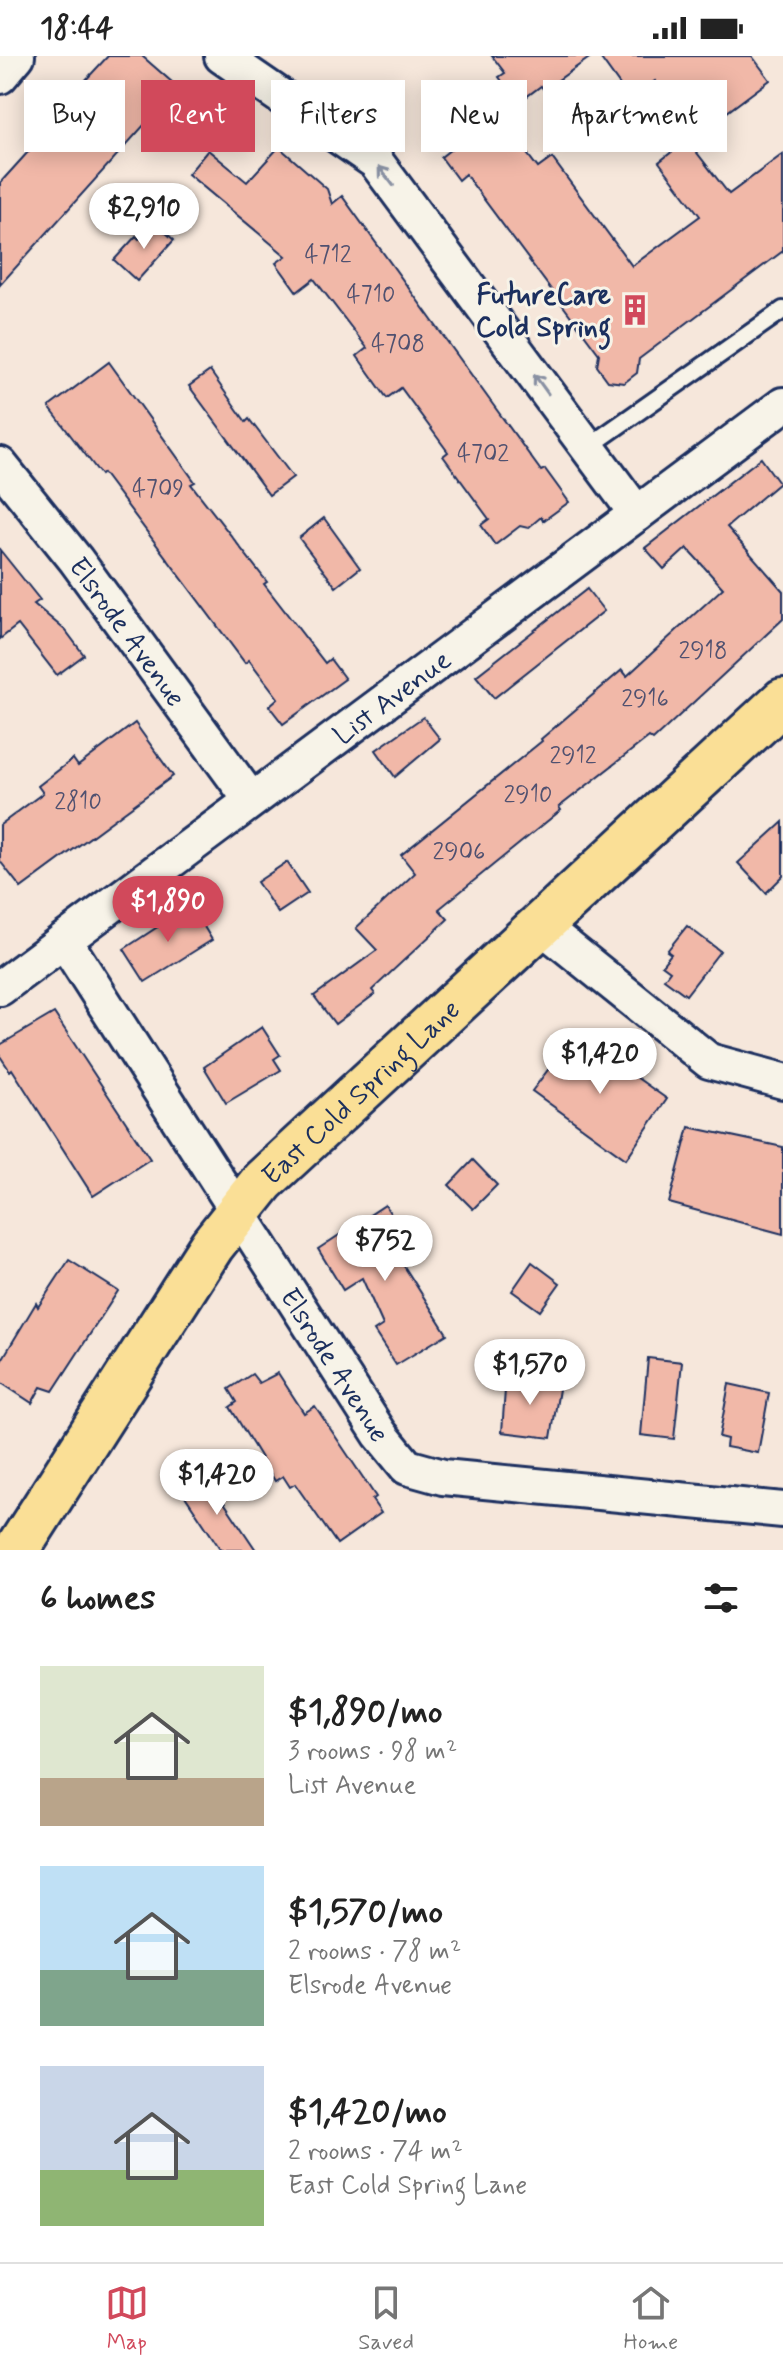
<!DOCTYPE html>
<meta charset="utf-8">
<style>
body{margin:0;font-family:Mynerve,sans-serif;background:#f2f2f2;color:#222;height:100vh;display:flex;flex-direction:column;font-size:30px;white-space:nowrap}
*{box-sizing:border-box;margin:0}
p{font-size:26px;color:#767676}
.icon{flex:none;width:44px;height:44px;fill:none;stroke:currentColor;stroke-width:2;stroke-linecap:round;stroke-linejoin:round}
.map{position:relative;height:1494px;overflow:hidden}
.side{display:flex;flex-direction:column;background:#fff;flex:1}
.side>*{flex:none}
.banner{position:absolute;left:24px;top:24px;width:736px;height:72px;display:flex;gap:16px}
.price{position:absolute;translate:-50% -68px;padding:0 18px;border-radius:28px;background:#fff;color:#222;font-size:26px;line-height:52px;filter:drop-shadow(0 2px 4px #0008)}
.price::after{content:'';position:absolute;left:50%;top:48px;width:24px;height:18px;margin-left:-12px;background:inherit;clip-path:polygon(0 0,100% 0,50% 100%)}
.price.on{background:#d1495b;color:#fff}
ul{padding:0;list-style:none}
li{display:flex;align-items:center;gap:24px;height:200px;padding:0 40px}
li span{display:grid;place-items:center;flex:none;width:224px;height:160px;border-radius:0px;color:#555}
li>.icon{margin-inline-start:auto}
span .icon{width:96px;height:96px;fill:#fffc;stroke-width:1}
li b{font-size:34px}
h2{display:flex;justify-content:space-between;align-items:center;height:96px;padding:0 40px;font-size:34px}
.tag{padding:0 28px;border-radius:0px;background:#fff;box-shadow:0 4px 20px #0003;font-size:28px;line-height:72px}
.tag.on{background:#d1495b;color:#fff}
.status{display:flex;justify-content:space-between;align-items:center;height:56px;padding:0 40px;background:#fff;direction:ltr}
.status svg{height:22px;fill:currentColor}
.tab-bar{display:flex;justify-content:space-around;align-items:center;height:112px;border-top:2px solid #e0e0e0;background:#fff;font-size:22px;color:#767676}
.tab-bar a{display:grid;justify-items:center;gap:4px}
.tab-bar .on{color:#d1495b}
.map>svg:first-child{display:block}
.building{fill:#f1b8a8;stroke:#1b2f5e;stroke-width:2}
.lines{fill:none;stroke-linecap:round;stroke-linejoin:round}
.lane-casing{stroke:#1b2f5e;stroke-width:22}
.street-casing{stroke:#1b2f5e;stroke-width:40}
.primary-casing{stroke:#1b2f5e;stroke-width:50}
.lane{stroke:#f7f3e8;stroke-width:16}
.street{stroke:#f7f3e8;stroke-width:34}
.primary{stroke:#fadf96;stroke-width:44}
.oneway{stroke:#8991a3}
.labels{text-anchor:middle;stroke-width:6;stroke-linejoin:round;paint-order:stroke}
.number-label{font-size:24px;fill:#505170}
.poi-label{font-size:28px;font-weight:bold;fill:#1b2f5e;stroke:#f7f3e8;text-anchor:end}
.street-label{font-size:28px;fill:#1b2f5e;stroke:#f7f3e8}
</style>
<div class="status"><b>18:44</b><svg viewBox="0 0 49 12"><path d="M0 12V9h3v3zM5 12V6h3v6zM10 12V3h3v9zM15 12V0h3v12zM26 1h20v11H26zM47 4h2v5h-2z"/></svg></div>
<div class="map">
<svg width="783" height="1494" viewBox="0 0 783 1494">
<rect width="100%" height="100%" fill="#f6e7db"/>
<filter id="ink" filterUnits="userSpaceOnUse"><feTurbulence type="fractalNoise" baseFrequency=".0125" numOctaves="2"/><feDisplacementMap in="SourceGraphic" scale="16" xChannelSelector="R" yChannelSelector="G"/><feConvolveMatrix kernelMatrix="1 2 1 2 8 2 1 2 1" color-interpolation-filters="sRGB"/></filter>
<g filter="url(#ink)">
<g class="building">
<polygon points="108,0 142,0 181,34 151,72 145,68 0,229 0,127 47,75 42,71"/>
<polygon points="492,0 592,0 544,34 541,30 518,47 499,21 505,17"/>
<polygon points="599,0 752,0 770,24 695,80 655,25 630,43"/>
<polygon points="491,50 538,112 552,102 632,210 700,160 659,106 687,84 729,138 783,98 783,195 639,303 637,317 624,327 608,325 597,310 599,298 465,118 458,124 441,101 451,93 444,84"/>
<polygon points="279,91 327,133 332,148 342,140 541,415 545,413 569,446 543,465 541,461 528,472 520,470 495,489 481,469 489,463 443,400 448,396 401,332 387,342 357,300 367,292 314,223 297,236 276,207 286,200 188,118 208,94 247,126"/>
<polygon points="154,166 174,184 137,225 114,204 136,180 139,183"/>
<polygon points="109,306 195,426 191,428 267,526 264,528 325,607 330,603 345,623 283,668 269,650 278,642 249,604 245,607 103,417 101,419 49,351"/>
<polygon points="210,315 246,366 249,363 293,421 269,439 189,330"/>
<polygon points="761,402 779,427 727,471 783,535 783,563 653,684 649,681 559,751 561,754 439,853 448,863 372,934 375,938 335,968 314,940 377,894 356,872 415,817 401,799 542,685 541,683 622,614 627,620 723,532 687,492 664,513 645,492"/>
<polygon points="324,462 360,512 336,531 299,482"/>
<polygon points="0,494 40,544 34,548 66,575 84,599 57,619 18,569 0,583"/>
<polygon points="587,533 604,555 494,642 476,620"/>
<polygon points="423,661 440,683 395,721 376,694"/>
<polygon points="135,667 173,720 21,832 0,805 0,769 43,737 38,730 73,703 78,710"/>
<polygon points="783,766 783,820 766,837 738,807"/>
<polygon points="287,806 308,837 278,857 257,826"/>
<polygon points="191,849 212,884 145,926 124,893"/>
<polygon points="687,870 720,895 686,939 664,923 670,915 662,909 671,898 667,895"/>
<polygon points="54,957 150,1103 93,1140 12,1013 10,1015 0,1000 0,989"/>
<polygon points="262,971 280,999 274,1003 281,1014 226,1047 204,1011"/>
<polygon points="575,978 667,1043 626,1103 532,1035"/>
<polygon points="689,1071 783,1091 783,1178 669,1147"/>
<polygon points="473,1104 497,1129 473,1153 449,1129"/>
<polygon points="385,1149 411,1190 397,1199 447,1278 396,1309 374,1275 383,1269 362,1222 343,1234 318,1193"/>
<polygon points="69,1204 118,1235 53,1335 41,1331 32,1347 0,1326 0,1307 36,1247 38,1251"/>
<polygon points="532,1206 560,1227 540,1255 512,1235"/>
<polygon points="648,1302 682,1306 674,1383 641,1379"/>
<polygon points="278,1317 304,1357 315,1350 376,1441 372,1444 381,1457 337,1488 295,1428 290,1431 283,1420 275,1425 230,1351 237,1346 229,1333 252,1318 259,1327"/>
<polygon points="506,1320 560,1327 551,1382 502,1376"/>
<polygon points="729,1328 769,1337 758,1397 726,1391 727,1383 719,1381"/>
<polygon points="207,1421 256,1494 221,1494 183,1437"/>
</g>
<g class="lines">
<defs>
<polyline id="lane" points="588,391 783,254"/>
<g id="street">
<polyline points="222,0 376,106 637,458"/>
<polyline points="0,20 17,0"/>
<path id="s1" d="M0 409 76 504 251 744"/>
<polyline points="540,869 709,1005 783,1025"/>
<path id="s2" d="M64 884 380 1378 407 1411 443 1421 783 1454"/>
<path id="s3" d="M0 932 783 349"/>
</g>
<g id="primary">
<path id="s4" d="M17 1494 212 1189 263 1125 783 645"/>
</g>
</defs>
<use href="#lane" class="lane-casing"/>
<use href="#street" class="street-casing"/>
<use href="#primary" class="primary-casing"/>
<use href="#lane" class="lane"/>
<use href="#street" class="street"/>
<use href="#primary" class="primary"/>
</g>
<defs><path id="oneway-shaft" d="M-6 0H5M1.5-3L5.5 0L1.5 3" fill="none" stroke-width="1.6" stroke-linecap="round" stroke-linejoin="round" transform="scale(2)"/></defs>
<g class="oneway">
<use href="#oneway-shaft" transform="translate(386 120) rotate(-128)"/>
<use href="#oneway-shaft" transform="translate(541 328) rotate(-126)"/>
</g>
</g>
<defs>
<symbol id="building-bare" viewBox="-9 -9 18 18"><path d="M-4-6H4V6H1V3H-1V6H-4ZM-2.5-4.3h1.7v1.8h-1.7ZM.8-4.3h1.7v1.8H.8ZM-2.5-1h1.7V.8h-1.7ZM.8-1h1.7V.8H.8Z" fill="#d1495b" stroke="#f7f3e8" stroke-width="2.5" paint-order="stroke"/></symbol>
</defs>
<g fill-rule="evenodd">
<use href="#building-bare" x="613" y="232" width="44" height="44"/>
</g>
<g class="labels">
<g class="number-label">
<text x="328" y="206">4712</text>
<text x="371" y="246">4710</text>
<text x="398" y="295">4708</text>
<text x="483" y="405">4702</text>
<text x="158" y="440">4709</text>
<text x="703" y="602">2918</text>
<text x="645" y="650">2916</text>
<text x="573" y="707">2912</text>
<text x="528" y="746">2910</text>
<text x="78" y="753">2810</text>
<text x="459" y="803">2906</text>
</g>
<g class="poi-label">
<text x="611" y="248">FutureCare<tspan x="611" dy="32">Cold Spring</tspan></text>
</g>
<g class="street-label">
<text dy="10" stroke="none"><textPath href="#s1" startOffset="210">Elsrode Avenue</textPath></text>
<text dy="10" stroke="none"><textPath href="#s3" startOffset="488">List Avenue</textPath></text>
<text dy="10" stroke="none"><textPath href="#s4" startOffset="576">East Cold Spring Lane</textPath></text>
<text dy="10" stroke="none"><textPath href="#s2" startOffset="504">Elsrode Avenue</textPath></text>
</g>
</g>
</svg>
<b class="price" style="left:144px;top:195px">$2,910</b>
<b class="price on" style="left:168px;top:888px">$1,890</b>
<b class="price" style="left:600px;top:1040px">$1,420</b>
<b class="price" style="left:385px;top:1227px">$752</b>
<b class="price" style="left:530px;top:1351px">$1,570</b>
<b class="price" style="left:217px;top:1461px">$1,420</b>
<div class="banner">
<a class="tag">Buy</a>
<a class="tag on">Rent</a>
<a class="tag">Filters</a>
<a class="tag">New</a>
<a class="tag">Apartment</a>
</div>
</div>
<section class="side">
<h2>6 homes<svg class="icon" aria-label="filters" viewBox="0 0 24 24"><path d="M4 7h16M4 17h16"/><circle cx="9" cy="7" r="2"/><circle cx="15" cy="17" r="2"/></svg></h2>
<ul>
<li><span style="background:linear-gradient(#dfe7d0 70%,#b9a48a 0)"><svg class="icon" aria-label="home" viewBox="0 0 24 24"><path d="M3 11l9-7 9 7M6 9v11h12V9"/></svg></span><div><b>$1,890/mo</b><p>3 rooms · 98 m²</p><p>List Avenue</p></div></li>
<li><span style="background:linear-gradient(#bfe0f5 65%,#7fa58c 0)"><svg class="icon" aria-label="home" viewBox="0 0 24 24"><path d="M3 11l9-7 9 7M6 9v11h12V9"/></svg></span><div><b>$1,570/mo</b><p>2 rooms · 78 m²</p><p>Elsrode Avenue</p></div></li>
<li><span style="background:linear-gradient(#c9d6e8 65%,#8fb573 0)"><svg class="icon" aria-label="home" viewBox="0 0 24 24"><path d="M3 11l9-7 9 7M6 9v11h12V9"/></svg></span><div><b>$1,420/mo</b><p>2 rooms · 74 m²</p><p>East Cold Spring Lane</p></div></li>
</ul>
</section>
<nav class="tab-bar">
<a class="on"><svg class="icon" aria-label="map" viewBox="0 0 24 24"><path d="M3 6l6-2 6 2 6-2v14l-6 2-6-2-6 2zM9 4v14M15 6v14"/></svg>Map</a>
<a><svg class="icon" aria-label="saved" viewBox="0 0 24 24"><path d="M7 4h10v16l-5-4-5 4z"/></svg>Saved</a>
<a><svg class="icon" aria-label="home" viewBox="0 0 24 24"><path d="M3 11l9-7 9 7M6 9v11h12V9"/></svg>Home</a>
</nav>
